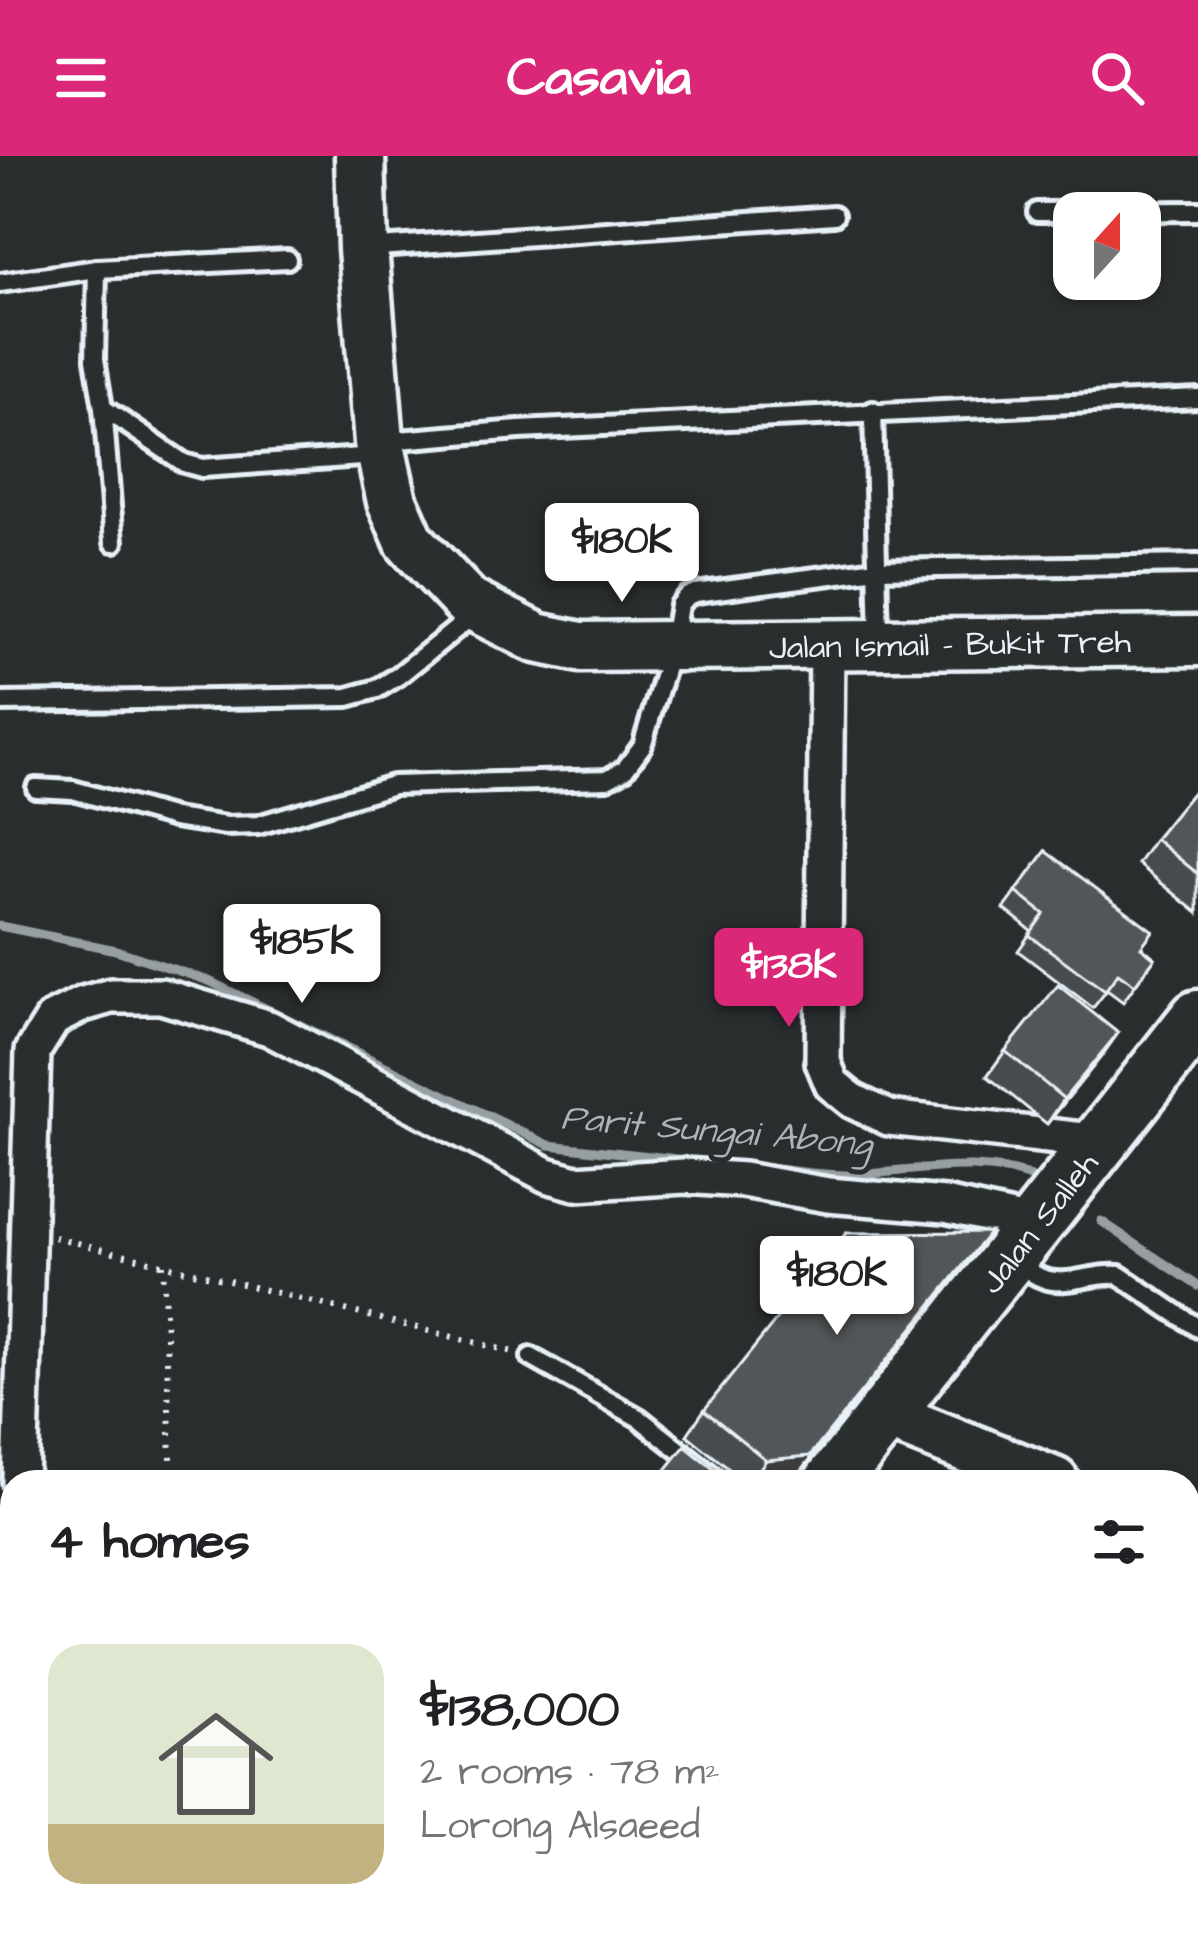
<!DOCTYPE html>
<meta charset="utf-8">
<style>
body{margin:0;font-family:"Architects Daughter",sans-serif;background:#f6f6f6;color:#202124;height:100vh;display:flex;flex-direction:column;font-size:45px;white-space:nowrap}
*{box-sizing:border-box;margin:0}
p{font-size:39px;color:#757577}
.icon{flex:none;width:66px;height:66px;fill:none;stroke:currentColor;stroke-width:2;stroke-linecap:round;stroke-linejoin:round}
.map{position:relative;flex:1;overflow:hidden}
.details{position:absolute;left:0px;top:1314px;width:1200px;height:471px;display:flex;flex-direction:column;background:#fff;border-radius:36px 36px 0 0;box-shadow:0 3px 9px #0004}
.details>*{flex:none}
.needle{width:78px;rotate:21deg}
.buttons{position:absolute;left:1053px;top:36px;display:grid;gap:24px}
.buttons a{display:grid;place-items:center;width:108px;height:108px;border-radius:24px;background:#fff;box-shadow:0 3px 9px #0004;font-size:60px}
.price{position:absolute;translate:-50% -102px;padding:0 27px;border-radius:12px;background:#fff;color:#222;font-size:39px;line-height:78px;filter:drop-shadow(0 3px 6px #0008)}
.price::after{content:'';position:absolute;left:50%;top:72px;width:36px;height:27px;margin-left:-18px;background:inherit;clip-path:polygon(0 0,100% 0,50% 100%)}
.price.active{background:#db2777;color:#fff}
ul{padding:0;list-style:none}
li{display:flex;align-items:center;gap:36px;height:300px;padding:0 48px}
li span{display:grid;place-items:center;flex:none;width:336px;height:240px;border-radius:36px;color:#555}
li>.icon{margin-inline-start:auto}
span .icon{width:144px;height:144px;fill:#fffc;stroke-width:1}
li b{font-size:51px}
h2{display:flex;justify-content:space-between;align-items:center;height:144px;padding:0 48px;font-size:51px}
header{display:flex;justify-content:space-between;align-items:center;height:156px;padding:0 48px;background:#db2777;color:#fff;font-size:54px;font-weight:700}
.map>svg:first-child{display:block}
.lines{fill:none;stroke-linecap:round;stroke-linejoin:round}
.stream{stroke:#989fa3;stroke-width:9}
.lane-casing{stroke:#e8f1f8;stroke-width:26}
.street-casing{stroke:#e8f1f8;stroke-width:42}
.secondary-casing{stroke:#e8f1f8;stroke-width:57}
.primary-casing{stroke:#e8f1f8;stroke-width:63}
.path{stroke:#e8f1f8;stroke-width:6;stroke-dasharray:3 9;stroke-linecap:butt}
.lane{stroke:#2a2d2e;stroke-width:16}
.street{stroke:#2a2d2e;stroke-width:33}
.secondary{stroke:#2a2d2e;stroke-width:48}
.primary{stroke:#2a2d2e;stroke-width:54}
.wall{fill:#474b4d;stroke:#e8f1f8;stroke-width:3}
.shaded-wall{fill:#3a3d3e;stroke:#e8f1f8;stroke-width:3}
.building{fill:#535759;stroke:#e8f1f8;stroke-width:3}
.labels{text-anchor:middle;stroke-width:10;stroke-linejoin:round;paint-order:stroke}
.street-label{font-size:33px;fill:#e8f1f8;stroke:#2a2d2e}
.water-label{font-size:36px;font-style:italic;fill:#acb3b9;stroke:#2a2d2e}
</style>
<header><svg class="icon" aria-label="menu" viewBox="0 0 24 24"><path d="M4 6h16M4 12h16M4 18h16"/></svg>Casavia<svg class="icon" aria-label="search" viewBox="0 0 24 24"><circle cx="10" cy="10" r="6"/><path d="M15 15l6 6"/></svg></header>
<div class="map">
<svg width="1198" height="1784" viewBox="0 0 1198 1784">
<rect width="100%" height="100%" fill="#2a2d2e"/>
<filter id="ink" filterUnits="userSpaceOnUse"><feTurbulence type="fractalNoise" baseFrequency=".00833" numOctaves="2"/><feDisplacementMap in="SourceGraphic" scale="24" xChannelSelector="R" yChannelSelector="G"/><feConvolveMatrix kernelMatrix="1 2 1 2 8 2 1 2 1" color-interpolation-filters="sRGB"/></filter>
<g filter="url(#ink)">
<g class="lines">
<g class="stream">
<polyline points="0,770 116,794 209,825 549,989 696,1005"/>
<path d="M760 1011C788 1014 817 1019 845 1019 906 1018 983 998 1040 1025"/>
<polyline points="1101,1065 1198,1130"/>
</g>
<defs>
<g id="lane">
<polyline points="1037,56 1198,55"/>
<polyline points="364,92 834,59"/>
<polyline points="97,113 95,203 103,252 184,307 202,312 376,300"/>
<polyline points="0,127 97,113 287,103"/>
<polyline points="103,252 114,386"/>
<polyline points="873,255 879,483"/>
<polyline points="386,285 519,274 1198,242"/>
<polyline points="0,546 348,541 377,533 398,520 476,457"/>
<polyline points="36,632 73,634 174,662 226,670 258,669 393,629 607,623 625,613 642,590 672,491 679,449 686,441 695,437 877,413 1198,408"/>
<path d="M1017 1106C1025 1112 1033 1119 1042 1122 1066 1132 1094 1116 1119 1119L1198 1172"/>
<polyline points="531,1201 639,1262 720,1326"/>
<polyline points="734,1784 742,1773"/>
</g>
<g id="street">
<polyline points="827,489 823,906 832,928 853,945 889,962 1101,986"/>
<polyline points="20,1326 33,895 53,863 83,848 111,840 161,840 269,872 547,1019 576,1027 684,1020 743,1024 828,1039 945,1049 1035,1069"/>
<polyline points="0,1442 12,1391"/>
<polyline points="658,1773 678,1784"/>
</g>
<g id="secondary">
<polyline points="360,0 363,92 379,286 392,345 410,386 468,447 537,482 581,491 1198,485"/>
<polyline points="885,1259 1054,1326"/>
<polyline points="1188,1386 1198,1391"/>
</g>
<g id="primary">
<polyline points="832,1326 1198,862"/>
<polyline points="470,1784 479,1773"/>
</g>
</defs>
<use href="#lane" class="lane-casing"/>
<use href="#street" class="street-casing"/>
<use href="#secondary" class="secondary-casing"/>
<use href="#primary" class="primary-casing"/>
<g class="path">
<polyline points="54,1081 513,1196"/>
<polyline points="163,1108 172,1326"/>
</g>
<use href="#lane" class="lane"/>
<use href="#street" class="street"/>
<use href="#secondary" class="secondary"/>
<use href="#primary" class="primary"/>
</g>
<g class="wall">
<polygon points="1198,630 1198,757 1138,708 1155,683"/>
<polygon points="1046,695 1142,791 1155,802 1123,846 1107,834 1093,852 1018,795 1032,775 1004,753"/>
<polygon points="1118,877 1100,902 1047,968 987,920 1005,895"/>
<polygon points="990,1076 973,1101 793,1325 745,1326 687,1279 704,1254"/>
</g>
<g class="shaded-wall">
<polygon points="1118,877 1100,902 1047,968 1064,943"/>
<polygon points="990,1076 973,1101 793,1325 750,1326 766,1304"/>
</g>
<g class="building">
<polygon points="1198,630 1198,718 1155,683"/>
<polygon points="1046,695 1153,775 1141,791 1155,802 1135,829 1118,817 1105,835 1029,779 1044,758 1016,736"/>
<polygon points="1058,829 1118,877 1064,943 1005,895"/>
<polygon points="990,1076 810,1300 766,1304 704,1254 846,1077"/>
<polygon points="685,1290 730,1326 656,1326"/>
</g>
</g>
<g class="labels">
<g class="street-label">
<text transform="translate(950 487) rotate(-1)" y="12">Jalan Ismail - Bukit Treh</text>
<text transform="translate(1038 1066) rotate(-52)" y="12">Jalan Salleh</text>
</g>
<g class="water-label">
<text transform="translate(717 973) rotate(5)" y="13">Parit Sungai Abong</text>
</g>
</g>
</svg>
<div class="buttons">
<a><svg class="needle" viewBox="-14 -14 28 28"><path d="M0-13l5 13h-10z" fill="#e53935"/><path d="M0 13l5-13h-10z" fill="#757577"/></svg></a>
</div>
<b class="price" style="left:622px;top:449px">$180K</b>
<b class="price" style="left:302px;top:850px">$185K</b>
<b class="price active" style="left:789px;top:874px">$138K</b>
<b class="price" style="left:837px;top:1182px">$180K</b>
<section class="details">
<h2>4 homes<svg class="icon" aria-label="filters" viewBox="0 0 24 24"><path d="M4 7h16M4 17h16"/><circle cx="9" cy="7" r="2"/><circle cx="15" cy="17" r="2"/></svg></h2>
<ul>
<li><span style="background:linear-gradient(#dfe7d0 75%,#c2b280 0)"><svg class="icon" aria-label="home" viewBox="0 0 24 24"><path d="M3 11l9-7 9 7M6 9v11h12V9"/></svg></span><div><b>$138,000</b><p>2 rooms · 78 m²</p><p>Lorong Alsaeed</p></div></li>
</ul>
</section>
</div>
